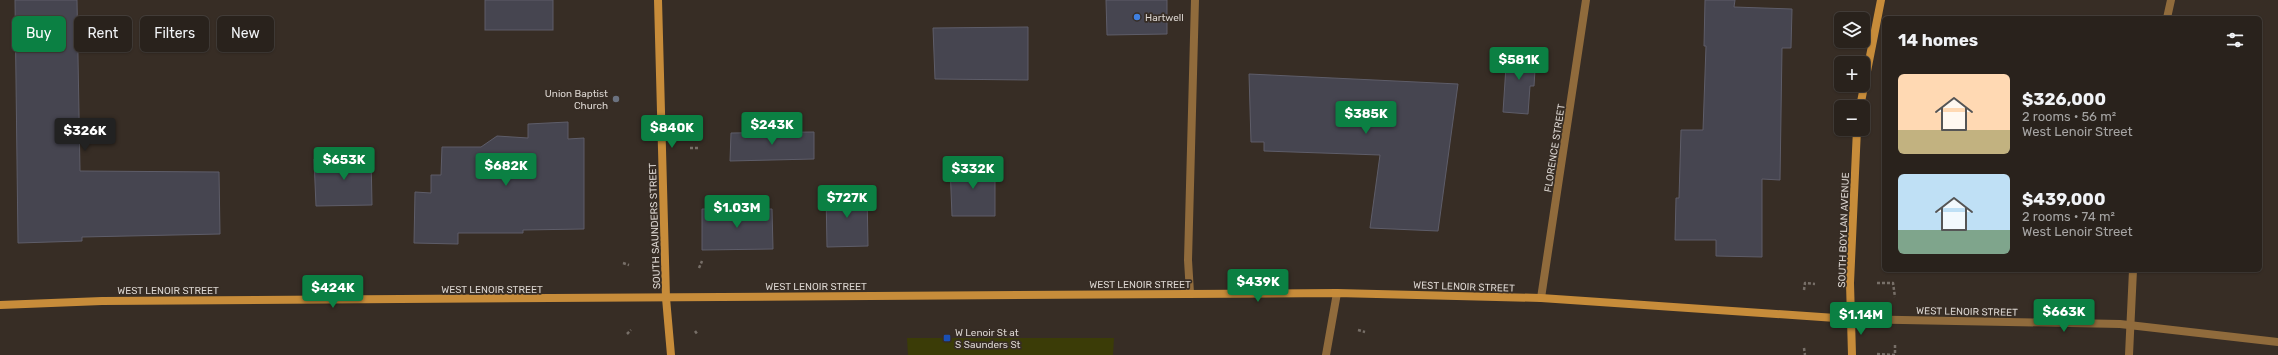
<!DOCTYPE html>
<meta charset="utf-8">
<style>
body{margin:0;font-family:Rubik,sans-serif;background:#352f29;color:#f1f3f6;height:100vh;display:flex;flex-direction:column;font-size:15px;white-space:nowrap}
*{box-sizing:border-box;margin:0}
p{font-size:13px;color:#a5a4a3}
.icon{flex:none;width:22px;height:22px;fill:none;stroke:currentColor;stroke-width:2;stroke-linecap:round;stroke-linejoin:round}
.map{position:relative;flex:1;overflow:hidden}
.sheet{position:absolute;left:1882px;top:16px;width:380px;height:256px;display:flex;flex-direction:column;background:#29221c;border-radius:6px;box-shadow:0 1px 3px #0004,0 0 0 1px #453f3b}
.sheet>*{flex:none}
.banner{position:absolute;left:12px;top:16px;width:380px;height:36px;display:flex;gap:8px}
.controls{position:absolute;left:1834px;top:12px;display:grid;gap:8px}
.controls a{display:grid;place-items:center;width:36px;height:36px;border-radius:6px;background:#29221c;box-shadow:0 1px 3px #0004,0 0 0 1px #453f3b;font-size:20px}
.price{position:absolute;translate:-50% -34px;padding:0 9px;border-radius:4px;background:#0b8043;color:#fff;font-size:13px;line-height:26px;filter:drop-shadow(0 1px 2px #0008)}
.price::after{content:'';position:absolute;left:50%;top:24px;width:12px;height:9px;margin-left:-6px;background:inherit;clip-path:polygon(0 0,100% 0,50% 100%)}
.price.selected{background:#222;color:#fff}
ul{padding:0;list-style:none}
li{display:flex;align-items:center;gap:12px;height:100px;padding:0 16px}
li span{display:grid;place-items:center;flex:none;width:112px;height:80px;border-radius:6px;color:#555}
li>.icon{margin-inline-start:auto}
span .icon{width:48px;height:48px;fill:#fffc;stroke-width:1}
li b{font-size:17px}
h2{display:flex;justify-content:space-between;align-items:center;height:48px;padding:0 16px;font-size:17px}
.chip{padding:0 14px;border-radius:6px;background:#29221c;box-shadow:0 1px 3px #0004,0 0 0 1px #453f3b;font-size:14px;line-height:36px}
.chip.selected{background:#0b8043;color:#fff}
.map>svg:first-child{display:block}
.green{fill:#3b3c07}
.building{fill:#464550;stroke:#5e5d69}
.lines{fill:none;stroke-linecap:round;stroke-linejoin:round}
.path{stroke:#776f68;stroke-width:2.5;stroke-dasharray:3 2;stroke-linecap:butt}
.lane{stroke:#906b3c;stroke-width:8}
.street{stroke:#906b3c;stroke-width:8}
.secondary{stroke:#c78c3a;stroke-width:8}
.shop-dot{fill:#3f7fe0;stroke:#372d25;stroke-width:1.5}
.worship-dot{fill:#6b7280;stroke:#372d25;stroke-width:1.5}
.transit-dot{fill:#1a4fb4;stroke:#372d25;stroke-width:1.5}
.labels{text-anchor:middle;stroke-width:3.5;stroke-linejoin:round;paint-order:stroke}
.poi-label{font-size:10px;fill:#dbd5d0;stroke:#372d25;text-anchor:start}
.street-label{font-size:10px;fill:#dbd5d0;stroke:#372d25}
</style>
<div class="map">
<svg width="2278" height="355" viewBox="0 0 2278 355">
<rect width="100%" height="100%" fill="#372d25"/>
<polygon class="green" points="907,338 1114,338 1113,355 908,355"/>
<g class="building">
<polygon points="15,0 77,0 80,171 219,172 220,234 82,237 82,241 18,243"/>
<rect x="485" y="0" width="68" height="30"/>
<polygon points="1106,0 1167,0 1167,34 1107,35"/>
<polygon points="1705,0 1735,0 1734,7 1792,9 1791,48 1782,48 1780,180 1762,179 1762,257 1716,256 1716,240 1675,240 1676,198 1679,198 1681,130 1703,130 1706,46 1704,46"/>
<polygon points="1028,27 1028,80 935,79 933,28"/>
<polygon points="1507,51 1536,53 1534,86 1530,86 1528,114 1503,112"/>
<polygon points="1249,74 1458,84 1438,231 1370,228 1380,155 1264,151 1264,142 1251,142"/>
<polygon points="568,122 568,139 584,138 584,229 523,230 523,233 458,233 458,244 414,243 415,192 431,193 431,175 441,175 442,147 481,147 497,136 528,138 528,124"/>
<polygon points="814,132 814,159 730,161 731,133"/>
<polygon points="371,155 372,205 316,206 314,159 341,159 341,156"/>
<polygon points="995,164 995,216 952,216 950,165"/>
<polygon points="826,192 867,192 868,246 827,247"/>
<polygon points="702,209 772,209 773,249 702,250"/>
</g>
<g class="lines">
<g class="path">
<polyline points="690,130 698,130"/>
<polyline points="690,148 699,148"/>
<polyline points="623,263 629,265"/>
<polyline points="699,268 702,261"/>
<polyline points="1877,283 1893,283 1895,297"/>
<polyline points="1804,290 1805,283 1815,284"/>
<polyline points="1358,330 1365,332"/>
<polyline points="695,331 698,335"/>
<polyline points="627,334 631,330"/>
<polyline points="1804,348 1805,355"/>
<polyline points="1877,354 1895,355 1895,343"/>
</g>
<g class="lane">
<polyline points="2167,18 2171,0"/>
<polyline points="1190,293 1188,260 1195,0"/>
<polyline points="1541,298 1586,0"/>
<polyline points="2129,355 2133,270"/>
</g>
<g class="street">
<polyline points="1850,319 2120,324 2278,342"/>
<polyline points="1326,355 1337,293"/>
</g>
<g class="secondary">
<polyline points="658,0 666,298 671,355"/>
<polyline points="1860,107 1881,0"/>
<polyline points="0,305 102,301 1337,293 1541,298 1850,319"/>
<polyline points="1852,355 1850,283 1857,129"/>
</g>
</g>
<circle class="shop-dot" cx="1137" cy="17" r="4"/>
<circle class="worship-dot" cx="616" cy="99" r="4"/>
<rect class="transit-dot" x="943" y="334" width="8" height="8" rx="2"/>
<g class="labels">
<g class="poi-label">
<text x="1145" y="21">Hartwell</text>
<text x="608" y="97" text-anchor="end">Union Baptist<tspan x="608" dy="12">Church</tspan></text>
<text x="955" y="336">W Lenoir St at<tspan x="955" dy="12">S Saunders St</tspan></text>
</g>
<g class="street-label">
<text transform="translate(1554 148) rotate(-81)" y="4">FLORENCE STREET</text>
<text transform="translate(654 226) rotate(-92)" y="4">SOUTH SAUNDERS STREET</text>
<text transform="translate(1843 230) rotate(-88)" y="4">SOUTH BOYLAN AVENUE</text>
<text x="1140" y="288">WEST LENOIR STREET</text>
<text x="816" y="290">WEST LENOIR STREET</text>
<text transform="translate(1464 286) rotate(2)" y="4">WEST LENOIR STREET</text>
<text x="492" y="293">WEST LENOIR STREET</text>
<text x="168" y="294">WEST LENOIR STREET</text>
<text transform="translate(1967 311) rotate(1)" y="4">WEST LENOIR STREET</text>
</g>
</g>
</svg>
<div class="controls">
<a><svg class="icon" aria-label="layers" viewBox="0 0 24 24"><path d="M12 4l9 5-9 5-9-5zM3 14l9 5 9-5"/></svg></a>
<a>+</a>
<a>−</a>
</div>
<b class="price" style="left:1519px;top:81px">$581K</b>
<b class="price" style="left:1366px;top:135px">$385K</b>
<b class="price" style="left:772px;top:146px">$243K</b>
<b class="price" style="left:672px;top:149px">$840K</b>
<b class="price selected" style="left:85px;top:152px">$326K</b>
<b class="price" style="left:344px;top:181px">$653K</b>
<b class="price" style="left:506px;top:187px">$682K</b>
<b class="price" style="left:973px;top:190px">$332K</b>
<b class="price" style="left:847px;top:219px">$727K</b>
<b class="price" style="left:737px;top:229px">$1.03M</b>
<b class="price" style="left:1258px;top:303px">$439K</b>
<b class="price" style="left:333px;top:309px">$424K</b>
<b class="price" style="left:2064px;top:333px">$663K</b>
<b class="price" style="left:1861px;top:336px">$1.14M</b>
<div class="banner">
<a class="chip selected">Buy</a>
<a class="chip">Rent</a>
<a class="chip">Filters</a>
<a class="chip">New</a>
</div>
<section class="sheet">
<h2>14 homes<svg class="icon" aria-label="filters" viewBox="0 0 24 24"><path d="M4 7h16M4 17h16"/><circle cx="9" cy="7" r="2"/><circle cx="15" cy="17" r="2"/></svg></h2>
<ul>
<li><span style="background:linear-gradient(#ffd9b3 70%,#c2b280 0)"><svg class="icon" aria-label="home" viewBox="0 0 24 24"><path d="M3 11l9-7 9 7M6 9v11h12V9"/></svg></span><div><b>$326,000</b><p>2 rooms · 56 m²</p><p>West Lenoir Street</p></div></li>
<li><span style="background:linear-gradient(#bfe0f5 70%,#7fa58c 0)"><svg class="icon" aria-label="home" viewBox="0 0 24 24"><path d="M3 11l9-7 9 7M6 9v11h12V9"/></svg></span><div><b>$439,000</b><p>2 rooms · 74 m²</p><p>West Lenoir Street</p></div></li>
</ul>
</section>
</div>
